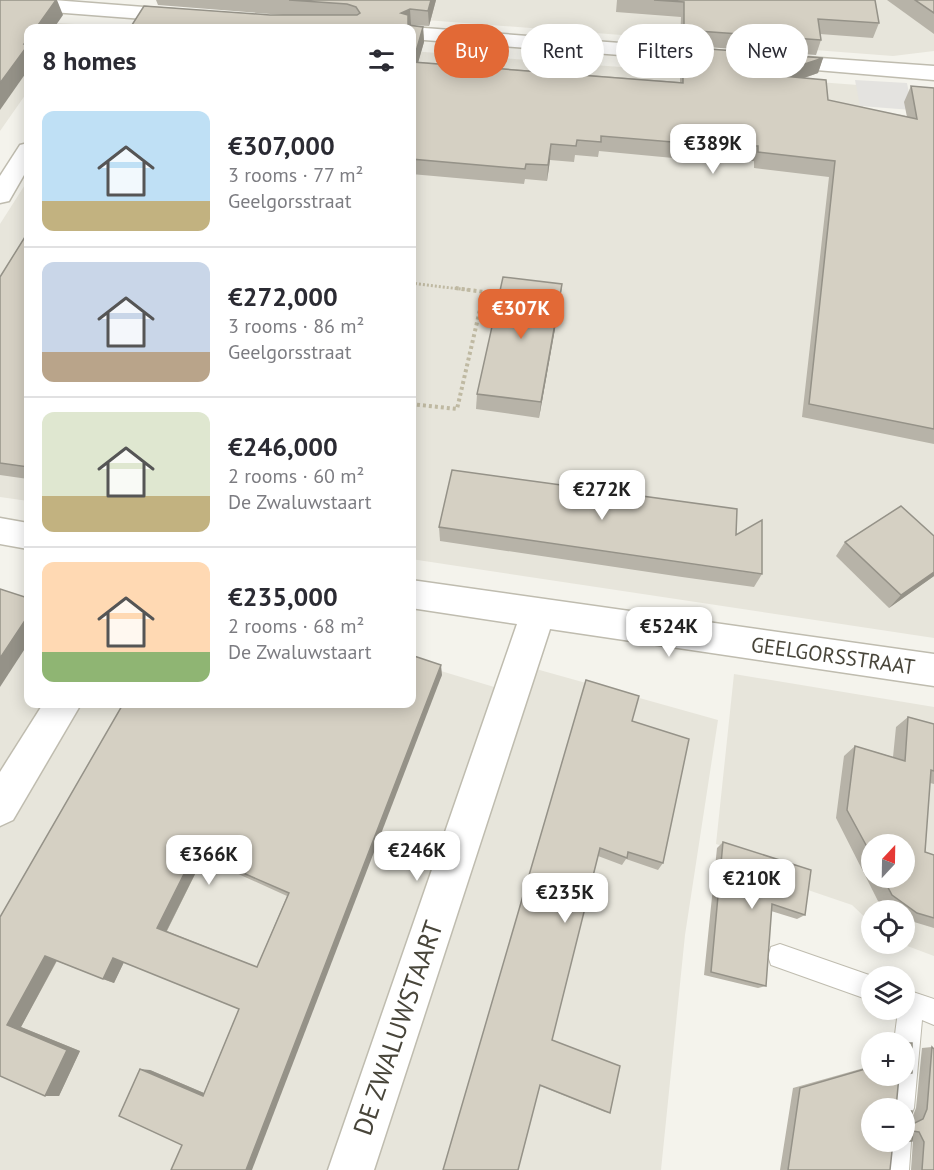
<!DOCTYPE html>
<meta charset="utf-8">
<style>
body{margin:0;font-family:"PT Sans",sans-serif;background:#f7f7f7;color:#2b2b33;height:100vh;display:flex;flex-direction:column;font-size:22px;white-space:nowrap}
*{box-sizing:border-box;margin:0}
p{font-size:20px;color:#7c7c81}
.icon{flex:none;width:33px;height:33px;fill:none;stroke:currentColor;stroke-width:2;stroke-linecap:round;stroke-linejoin:round}
.map{position:relative;flex:1;overflow:hidden}
.sheet{position:absolute;left:24px;top:24px;width:392px;height:684px;display:flex;flex-direction:column;background:#fff;border-radius:12px;box-shadow:0 3px 15px #0003}
.sheet>*{flex:none}
.banner{position:absolute;left:434px;top:24px;width:410px;height:54px;display:flex;gap:12px}
.needle{width:39px;rotate:22deg}
.fabs{position:absolute;left:861px;top:834px;display:grid;gap:12px}
.fabs a{display:grid;place-items:center;width:54px;height:54px;border-radius:50%;background:#fff;box-shadow:0 3px 15px #0003;font-size:30px}
.price{position:absolute;translate:-50% -51px;padding:0 14px;border-radius:12px;background:#fff;color:#222;font-size:20px;line-height:39px;filter:drop-shadow(0 2px 3px #0008)}
.price::after{content:'';position:absolute;left:50%;top:36px;width:18px;height:14px;margin-left:-9px;background:inherit;clip-path:polygon(0 0,100% 0,50% 100%)}
.price.active{background:#e26936;color:#fff}
ul{padding:0;list-style:none}
li{display:flex;align-items:center;gap:18px;height:150px;padding:0 18px}
li+li{border-top:2px solid #e1e1e2}
li span{display:grid;place-items:center;flex:none;width:168px;height:120px;border-radius:12px;color:#555}
li>.icon{margin-inline-start:auto}
span .icon{width:72px;height:72px;fill:#fffc;stroke-width:1}
li b{font-size:26px}
h2{display:flex;justify-content:space-between;align-items:center;height:72px;padding:0 18px;font-size:26px}
.pill{padding:0 21px;border-radius:27px;background:#fff;box-shadow:0 3px 15px #0003;font-size:21px;line-height:54px}
.pill.active{background:#e26936;color:#fff}
.map>svg:first-child{display:block}
.residential{fill:#e7e5db;fill-rule:evenodd}
.parking{fill:#e4e3e0}
.lines{fill:none;stroke-linecap:round;stroke-linejoin:round}
.lane-casing{stroke:#bfbcaf;stroke-width:2}
.street-casing{stroke:#bfbcaf;stroke-width:3}
.path-far1{stroke:#bfb9a2;stroke-width:3;stroke-dasharray:2 2;stroke-linecap:butt}
.path{stroke:#bfb9a2;stroke-width:4;stroke-dasharray:3 3;stroke-linecap:butt}
.lane{fill:#fff;fill-rule:evenodd}
.street{fill:#fff;fill-rule:evenodd}
.wall{fill:#b7b3a8;fill-rule:evenodd}
.shaded-wall{fill:#959288}
.building{fill:#d5d0c3;stroke:#959288;stroke-width:1.5;fill-rule:evenodd}
.labels{text-anchor:middle;stroke-width:6;stroke-linejoin:round;paint-order:stroke}
.street-label{font-size:21px;fill:#48453a;stroke:#fff}
.near-street-label{font-size:26px;fill:#48453a;stroke:#fff}
</style>
<div class="map">
<svg width="934" height="1170" viewBox="0 0 934 1170">
<rect width="100%" height="100%" fill="#f4f3ec"/>
<g class="residential">
<polygon points="0,0 27,21 75,24 72,28 28,28 28,91 0,131"/>
<polygon points="166,0 934,0 934,51 893,56"/>
<polygon points="411,51 858,85 864,111 905,115 907,124 934,126 934,638 411,559"/>
<polygon points="28,180 28,501 0,497 0,224"/>
<polygon points="0,593 28,602 28,704 411,704 411,662 527,697 536,669 718,720 685,935 661,1170 0,1170"/>
<path d="M734 674 934 707V956L902 944H904V910H872L871 923 852 905 805 889 807 872 716 844ZM872 844H904V878H872Z"/>
</g>
<polygon class="parking" points="855,80 907,83 912,110 860,106"/>
<g class="lines">
<defs>
<g id="lane">
<polygon points="780,944 872,976 872,1001 771,965 768,956 771,947"/>
<polygon points="904,989 934,999 934,1025 922,1020 914,1108 910,1117 904,1120 904,1108 888,1108 891,1076 904,1076 904,1042 894,1042 898,1011 895,1010 904,1010"/>
<polygon points="904,1131 907,1133 911,1142 909,1170 881,1170 885,1142 904,1142"/>
</g>
<g id="street">
<polygon points="0,0 53,0 183,10 190,12 193,16 190,20 183,22 0,8"/>
<polygon points="411,27 726,51 734,52 737,57 734,62 726,63 411,39 411,28 404,28"/>
<polygon points="777,55 934,66 934,80 769,66 766,61 769,56"/>
<polygon points="28,143 28,168 9,201 0,203 0,176 20,145"/>
<polygon points="0,518 28,523 28,549 0,544"/>
<polygon points="411,580 934,654 934,686 550,629 374,1170 328,1170 517,624 411,608"/>
<polygon points="43,704 81,704 13,820 0,826 0,772"/>
</g>
</defs>
<use href="#lane" class="lane-casing"/>
<use href="#street" class="street-casing"/>
<polyline class="path-far1" points="411,283 468,290"/>
<polyline class="path" points="411,404 457,409 484,292 455,288"/>
<use href="#lane" class="lane"/>
<use href="#street" class="street"/>
</g>
<g class="wall">
<polygon points="156,0 436,0 429,26 410,25 423,27 424,42 418,62 680,82 680,62 683,47 823,58 818,73 804,78 828,100 907,117 904,102 911,86 934,88 934,444 802,417 829,177 754,168 754,161 705,161 599,151 598,157 575,155 574,162 550,160 547,181 525,179 524,184 411,174 411,28 270,15 283,15 158,5"/>
<polygon points="617,0 875,0 879,23 873,38 820,34 821,40 816,55 680,45 681,17 616,12"/>
<polygon points="887,0 934,0 934,34"/>
<polygon points="28,232 28,479 0,475 0,277"/>
<polygon points="562,284 560,301 539,418 476,409 477,394"/>
<polygon points="439,527 762,574 754,587 682,577 440,541"/>
<polygon points="845,542 934,576 889,608 836,556"/>
<path d="M442 675 182 1145 150 1070 204 1093 239 1009 124 962 114 983 103 979 57 961 21 1027 80 1051 59 1096 0 1076V917L411 704ZM203 858 287 896 257 967 167 931Z"/>
<path d="M908 717 934 724V784L930 783 925 852 934 855V928L904 919V910H892L878 901 836 818 844 756 855 746 893 757 896 727ZM872 844 904 878H872Z"/>
<polygon points="632,721 663,863 658,870 626,859 622,865 598,856 552,1040 610,1113 605,1112 540,1086"/>
<polygon points="723,842 805,915 797,919 771,911 766,986 758,988 704,975 717,848"/>
<polygon points="932,1047 934,1170 911,1170 913,1141 912,1139 912,1118 916,1108 922,1048"/>
<polygon points="872,1050 872,1076 893,1142 890,1170 780,1170 793,1088 871,1066 870,1051"/>
</g>
<g class="shaded-wall">
<polygon points="56,0 57,0 63,15 54,28 36,28"/>
<polygon points="431,0 436,0 429,26 428,11"/>
<polygon points="410,9 411,25 402,28 401,13"/>
<polygon points="423,27 424,42 414,77 413,62"/>
<polygon points="28,39 28,70 0,110 0,83"/>
<polygon points="823,58 818,73 766,91 771,75"/>
<polygon points="551,144 550,160 547,181 548,165"/>
<polygon points="562,284 560,301 539,418 541,402"/>
<polygon points="934,572 934,576 889,608 901,595"/>
<polygon points="28,616 28,644 0,687 0,658"/>
<polygon points="441,665 442,675 252,1170 246,1170"/>
<polygon points="195,852 203,858 166,932 157,928"/>
<polygon points="45,956 57,960 21,1027 80,1051 59,1096 45,1096 7,1025"/>
<polygon points="113,958 124,962 114,983 103,979"/>
<polygon points="140,1069 150,1070 211,1096 203,1096"/>
</g>
<g class="building">
<polygon points="0,0 56,0 36,28 28,28 28,39 24,44 28,45 0,83"/>
<polygon points="289,0 431,0 428,11 410,9 401,13 408,15 408,25 423,27 413,62 683,83 683,47 823,58 771,75 826,80 828,100 917,119 911,86 934,88 934,429 809,404 835,161 758,152 758,146 709,145 601,136 601,142 577,140 576,146 551,144 548,165 526,164 525,169 411,159 411,28 130,28 144,6 270,15 357,15 360,13 356,7 347,4"/>
<polygon points="654,0 875,0 879,23 818,19 821,40 684,30 684,2"/>
<polygon points="915,0 934,0 934,13"/>
<polygon points="28,232 28,405 25,411 28,412 28,467 0,463 0,277"/>
<polygon points="503,277 562,284 541,402 477,394"/>
<polygon points="452,470 737,509 736,535 762,520 762,574 439,527"/>
<polygon points="901,506 934,536 934,572 901,595 845,542"/>
<polygon points="0,589 28,598 28,616 0,658"/>
<path d="M411 655 441 665 246 1170H171L182 1145 119 1116 140 1069 203 1096 239 1009 113 958 103 979 45 956 7 1025 67 1050 45 1096 0 1076V917L123 704H411ZM195 852 289 893 257 967 157 928Z"/>
<polygon points="586,680 639,696 632,721 689,739 663,863 628,852 627,858 600,848 552,1040 620,1066 610,1113 540,1085 518,1170 443,1170"/>
<polygon points="908,717 934,724 934,771 931,770 925,852 934,855 934,918 917,913 892,895 883,878 904,878 904,844 872,844 872,856 847,810 855,746 905,761"/>
<polygon points="723,842 811,870 805,915 772,904 766,986 711,972"/>
<polygon points="904,1043 912,1043 912,1073 904,1075"/>
<polygon points="932,1047 934,1049 934,1170 922,1170 924,1142 919,1132 913,1131 912,1141 904,1141 904,1111 912,1111 912,1121 915,1123 923,1119 927,1109"/>
<polygon points="872,1067 872,1076 899,1076 896,1108 872,1108 872,1142 897,1142 893,1142 890,1170 788,1170 800,1088"/>
</g>
<g class="labels">
<g class="street-label">
<text transform="translate(833 656) rotate(8)" y="7">GEELGORSSTRAAT</text>
</g>
<g class="near-street-label">
<text transform="translate(398 1028) rotate(-71)" y="9">DE ZWALUWSTAART</text>
</g>
</g>
</svg>
<div class="fabs">
<a><svg class="needle" viewBox="-14 -14 28 28"><path d="M0-13l5 13h-10z" fill="#e53935"/><path d="M0 13l5-13h-10z" fill="#7c7c81"/></svg></a>
<a><svg class="icon" aria-label="locate" viewBox="0 0 24 24"><circle cx="12" cy="12" r="6"/><path d="M12 2v4M12 18v4M2 12h4M18 12h4"/></svg></a>
<a><svg class="icon" aria-label="layers" viewBox="0 0 24 24"><path d="M12 4l9 5-9 5-9-5zM3 14l9 5 9-5"/></svg></a>
<a>+</a>
<a>−</a>
</div>
<b class="price" style="left:713px;top:175px">€389K</b>
<b class="price active" style="left:521px;top:340px">€307K</b>
<b class="price" style="left:602px;top:521px">€272K</b>
<b class="price" style="left:669px;top:658px">€524K</b>
<b class="price" style="left:417px;top:882px">€246K</b>
<b class="price" style="left:209px;top:886px">€366K</b>
<b class="price" style="left:752px;top:910px">€210K</b>
<b class="price" style="left:565px;top:924px">€235K</b>
<div class="banner">
<a class="pill active">Buy</a>
<a class="pill">Rent</a>
<a class="pill">Filters</a>
<a class="pill">New</a>
</div>
<section class="sheet">
<h2>8 homes<svg class="icon" aria-label="filters" viewBox="0 0 24 24"><path d="M4 7h16M4 17h16"/><circle cx="9" cy="7" r="2"/><circle cx="15" cy="17" r="2"/></svg></h2>
<ul>
<li><span style="background:linear-gradient(#bfe0f5 75%,#c2b280 0)"><svg class="icon" aria-label="home" viewBox="0 0 24 24"><path d="M3 11l9-7 9 7M6 9v11h12V9"/></svg></span><div><b>€307,000</b><p>3 rooms · 77 m²</p><p>Geelgorsstraat</p></div></li>
<li><span style="background:linear-gradient(#c9d6e8 75%,#b9a48a 0)"><svg class="icon" aria-label="home" viewBox="0 0 24 24"><path d="M3 11l9-7 9 7M6 9v11h12V9"/></svg></span><div><b>€272,000</b><p>3 rooms · 86 m²</p><p>Geelgorsstraat</p></div></li>
<li><span style="background:linear-gradient(#dfe7d0 70%,#c2b280 0)"><svg class="icon" aria-label="home" viewBox="0 0 24 24"><path d="M3 11l9-7 9 7M6 9v11h12V9"/></svg></span><div><b>€246,000</b><p>2 rooms · 60 m²</p><p>De Zwaluwstaart</p></div></li>
<li><span style="background:linear-gradient(#ffd9b3 75%,#8fb573 0)"><svg class="icon" aria-label="home" viewBox="0 0 24 24"><path d="M3 11l9-7 9 7M6 9v11h12V9"/></svg></span><div><b>€235,000</b><p>2 rooms · 68 m²</p><p>De Zwaluwstaart</p></div></li>
</ul>
</section>
</div>
